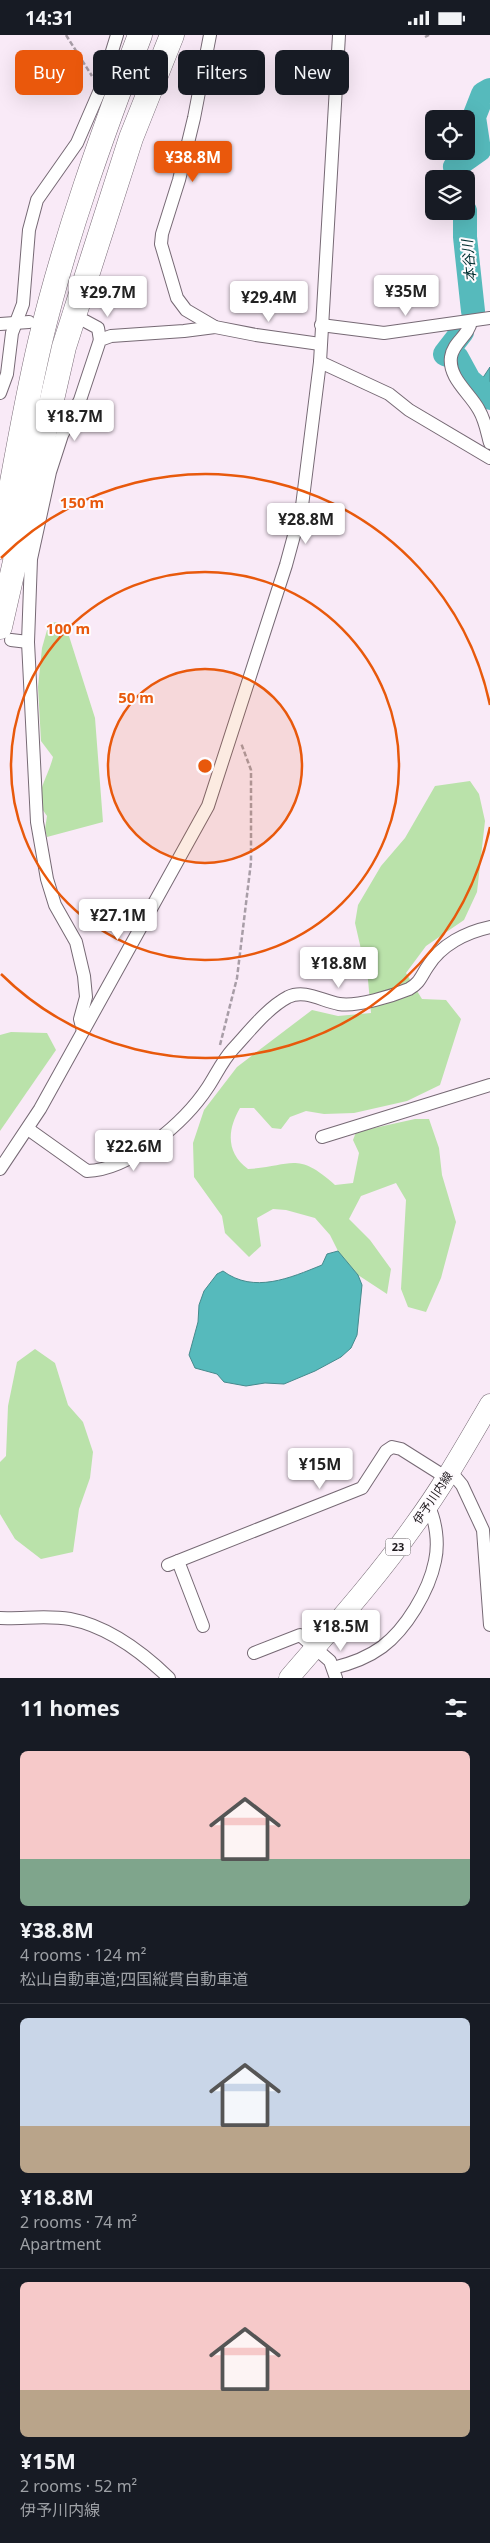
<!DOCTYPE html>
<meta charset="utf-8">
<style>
body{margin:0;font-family:"Noto Sans","Noto Sans JP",sans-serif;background:#20242c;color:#f1f3f6;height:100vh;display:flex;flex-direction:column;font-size:19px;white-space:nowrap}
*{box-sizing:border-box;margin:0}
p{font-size:16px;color:#9ea1a6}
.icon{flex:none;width:28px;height:28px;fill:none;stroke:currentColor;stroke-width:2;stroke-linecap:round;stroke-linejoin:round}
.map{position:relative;height:1643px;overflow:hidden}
.side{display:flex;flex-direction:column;background:#171b24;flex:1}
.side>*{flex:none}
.hud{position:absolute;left:15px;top:15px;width:460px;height:45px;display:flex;gap:10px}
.controls{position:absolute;left:425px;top:75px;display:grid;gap:10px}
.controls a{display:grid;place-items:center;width:50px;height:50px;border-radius:8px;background:#171b24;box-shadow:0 5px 20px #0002;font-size:25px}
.price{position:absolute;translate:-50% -42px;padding:0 11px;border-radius:5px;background:#fff;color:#222;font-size:16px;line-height:32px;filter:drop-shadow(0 1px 2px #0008)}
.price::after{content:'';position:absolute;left:50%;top:30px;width:15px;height:11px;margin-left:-8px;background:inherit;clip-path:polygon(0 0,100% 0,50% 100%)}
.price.selected{background:#ea580c;color:#fff}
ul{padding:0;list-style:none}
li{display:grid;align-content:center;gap:10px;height:265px;padding:0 20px}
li+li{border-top:1px solid #363941}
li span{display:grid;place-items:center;height:155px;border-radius:8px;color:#555}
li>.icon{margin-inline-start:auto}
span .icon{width:90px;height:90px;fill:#fffc;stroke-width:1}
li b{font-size:21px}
h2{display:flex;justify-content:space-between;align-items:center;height:60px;padding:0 20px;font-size:21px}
.pill{padding:0 18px;border-radius:8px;background:#171b24;box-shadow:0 5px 20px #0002;font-size:18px;line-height:45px}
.pill.selected{background:#ea580c;color:#fff}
.status{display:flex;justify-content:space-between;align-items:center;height:35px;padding:0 25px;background:#171b24;direction:ltr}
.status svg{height:14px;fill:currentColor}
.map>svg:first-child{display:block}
.green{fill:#bae2aa}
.water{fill:#56babc;stroke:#468a8d}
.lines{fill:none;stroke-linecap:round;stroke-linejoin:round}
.river{stroke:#56babc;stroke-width:24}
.minor-casing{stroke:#766974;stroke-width:14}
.primary-casing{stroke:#766974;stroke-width:21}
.motorway-casing{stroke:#766974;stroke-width:25}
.path{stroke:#a89da7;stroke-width:2.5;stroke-dasharray:5 2.5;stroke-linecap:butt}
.minor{stroke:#fff;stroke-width:12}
.primary{stroke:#fff;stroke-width:20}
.motorway{stroke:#fff;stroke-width:24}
.ring{fill:none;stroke:#e8590c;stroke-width:2.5}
.labels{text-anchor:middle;stroke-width:4;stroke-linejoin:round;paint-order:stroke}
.shield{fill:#fefbfe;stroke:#625e61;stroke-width:1}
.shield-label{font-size:11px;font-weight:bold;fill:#1f1a1e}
.street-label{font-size:12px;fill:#1f1a1e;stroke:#fefbfe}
.water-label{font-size:14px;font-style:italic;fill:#003031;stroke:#fefbfe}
.centre{fill:#e8590c;stroke:#fefbfe;stroke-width:2.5}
.ring-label{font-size:15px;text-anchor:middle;font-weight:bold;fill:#e8590c;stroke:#fefbfe;stroke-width:4;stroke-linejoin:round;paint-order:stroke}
</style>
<div class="status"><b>14:31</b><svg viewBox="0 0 49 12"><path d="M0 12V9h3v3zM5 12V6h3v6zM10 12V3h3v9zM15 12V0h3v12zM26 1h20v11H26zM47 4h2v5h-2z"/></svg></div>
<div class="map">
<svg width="490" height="1643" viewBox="0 0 490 1643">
<rect width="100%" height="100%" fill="#f9eaf7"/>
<g class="green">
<path d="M59 587 69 601 95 683 103 787 47 802 45 794 47 781 38 768C40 752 49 738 53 722L41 706 38 652 42 613 49 588Z"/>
<path d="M470 746 479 759 485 786 477 857 464 885 426 911 406 938 422 964 446 965 461 984 440 1050 407 1066 354 1078 324 1079 306 1076 290 1082 281 1094 272 1093 254 1073H240C227 1095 226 1118 248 1134 291 1132 296 1115 335 1150L353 1148 359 1118 353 1105 356 1097 415 1084H429L439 1113 442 1140 456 1187 441 1243 426 1277 408 1272 401 1254 406 1165 396 1148 361 1161 349 1184 370 1205 391 1234 387 1259 358 1240 338 1216 330 1200 315 1183 286 1175 273 1174 257 1183 261 1211 249 1222 225 1198 222 1181 194 1142 193 1108 204 1075 237 1032 312 975 338 981 371 978 368 945 355 888 358 870 381 831 405 803 435 751Z"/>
<polygon points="11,997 47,998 56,1015 0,1096 0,1000"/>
<polygon points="35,1314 55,1328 68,1370 83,1387 93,1417 90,1443 79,1474 73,1517 41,1524 15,1504 0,1479 0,1427 6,1421 8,1371 17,1327"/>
</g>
<g class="water">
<polygon points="490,332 490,367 482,356 480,347"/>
<path d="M338 1216 358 1240 362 1250 357 1300 351 1313 341 1322 315 1336 284 1349 265 1348 246 1351 224 1347 217 1339 195 1333 189 1320 198 1287 199 1270 204 1256 217 1239 223 1236C254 1259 290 1243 322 1230L327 1219Z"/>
</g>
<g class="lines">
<g class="river">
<polyline points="458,144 455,132 479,115 474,82 483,59 490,55"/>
<polyline points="465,176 465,202 473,276"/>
<polyline points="462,297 445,319 457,323 469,345 490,363"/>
</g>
<defs>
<g id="minor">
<polyline points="210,0 194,83 179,145 162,199 161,209 177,263 186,275 215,292 256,300 320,309"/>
<polyline points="85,286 98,293 100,305"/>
<path d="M471 286C469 301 453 307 451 322 448 343 470 358 479 375 485 385 487 397 490 408"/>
<polyline points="0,289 29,287"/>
<polyline points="321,290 384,298 490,283"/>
<polyline points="320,327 389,359 409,375 490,423"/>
<polyline points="0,358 7,339 12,298 23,269 29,195 37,165 77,108 100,55 117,0"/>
<polyline points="11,605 28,607"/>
<polyline points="83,996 80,984 86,962 84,941 76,907 55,870 47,844 37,787 28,607 31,524 50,437 62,400 80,365 100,305 111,301 184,296 215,292"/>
<path d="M28 1094 87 1136C130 1135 185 1087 208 1052 216 1040 222 1026 233 1014 248 998 267 973 288 962 305 954 322 966 339 969 357 972 392 961 409 954 420 948 421 941 428 931 441 910 466 897 490 892"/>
<polyline points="322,1102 490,1050"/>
<polyline points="0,1134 40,1074 208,771 286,530 302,471 320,327 339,0"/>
<polyline points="451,1437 462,1450 483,1495 490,1590"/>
<polyline points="178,1526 203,1591"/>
<polyline points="168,1530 362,1453 386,1416 392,1412 401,1414 447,1443"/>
<path d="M0 1583C23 1584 47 1580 70 1584 107 1591 143 1618 169 1643"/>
<polyline points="254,1618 300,1600 330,1626 336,1643"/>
<path d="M333 1633C350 1629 367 1623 382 1612 406 1594 429 1556 435 1526 439 1508 436 1486 428 1470"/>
</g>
<path id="primary" d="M289 1643C332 1593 377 1543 415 1489 443 1451 466 1410 490 1369"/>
<g id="motorway">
<path d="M0 512C13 444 24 375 40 307 65 202 102 100 140 0"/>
<polyline points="0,592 64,312 131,103 172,0"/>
</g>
</defs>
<use href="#minor" class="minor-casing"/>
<use href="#primary" class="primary-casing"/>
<use href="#motorway" class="motorway-casing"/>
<g class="path">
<polyline points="66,0 92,41"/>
<polyline points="425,2 429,0"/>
<polyline points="220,1010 237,943 251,827 251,735 241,708"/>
</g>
<use href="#minor" class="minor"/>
<use href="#primary" class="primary"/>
<use href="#motorway" class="motorway"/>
</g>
<circle cx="205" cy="731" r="97" fill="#e8590c" fill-opacity=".12"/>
<g class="ring">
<circle cx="205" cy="731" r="97"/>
<circle cx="205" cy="731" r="194"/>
<path d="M490 792A291 291 0 0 1 1 939M1 523A291 291 0 0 1 490 670"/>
</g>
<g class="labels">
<rect class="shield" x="385.5" y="1503.5" width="25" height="17" rx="4"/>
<g class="shield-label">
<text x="398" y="1516">23</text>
</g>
<g class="street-label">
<text transform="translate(433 1463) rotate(-56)" y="4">伊予川内線</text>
</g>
<g class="water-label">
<text transform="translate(469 226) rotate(-95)" y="5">本谷川</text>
</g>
</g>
<circle cx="205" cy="731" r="8" class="centre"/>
<g class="ring-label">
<text x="82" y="473">150 m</text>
<text x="68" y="599">100 m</text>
<text x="136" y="668">50 m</text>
</g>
</svg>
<div class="controls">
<a><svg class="icon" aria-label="locate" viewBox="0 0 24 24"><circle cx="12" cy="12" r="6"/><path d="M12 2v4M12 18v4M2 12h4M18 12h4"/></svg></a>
<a><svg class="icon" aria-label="layers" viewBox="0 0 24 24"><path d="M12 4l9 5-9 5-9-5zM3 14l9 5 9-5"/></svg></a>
</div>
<b class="price selected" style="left:193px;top:148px">¥38.8M</b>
<b class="price" style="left:406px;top:282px">¥35M</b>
<b class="price" style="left:108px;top:283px">¥29.7M</b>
<b class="price" style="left:269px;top:288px">¥29.4M</b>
<b class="price" style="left:75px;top:407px">¥18.7M</b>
<b class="price" style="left:306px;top:510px">¥28.8M</b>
<b class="price" style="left:118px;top:906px">¥27.1M</b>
<b class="price" style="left:339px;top:954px">¥18.8M</b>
<b class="price" style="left:134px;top:1137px">¥22.6M</b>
<b class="price" style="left:320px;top:1455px">¥15M</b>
<b class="price" style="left:341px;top:1617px">¥18.5M</b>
<div class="hud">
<a class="pill selected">Buy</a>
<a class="pill">Rent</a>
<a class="pill">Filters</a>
<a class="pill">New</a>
</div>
</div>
<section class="side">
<h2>11 homes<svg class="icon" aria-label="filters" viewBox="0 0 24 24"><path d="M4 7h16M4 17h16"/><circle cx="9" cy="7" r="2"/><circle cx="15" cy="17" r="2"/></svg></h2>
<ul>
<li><span style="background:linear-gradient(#f6c9c9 70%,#7fa58c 0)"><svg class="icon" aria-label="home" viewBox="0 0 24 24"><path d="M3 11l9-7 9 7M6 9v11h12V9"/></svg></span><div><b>¥38.8M</b><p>4 rooms · 124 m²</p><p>松山自動車道;四国縦貫自動車道</p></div></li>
<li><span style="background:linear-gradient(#c9d6e8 70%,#b9a48a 0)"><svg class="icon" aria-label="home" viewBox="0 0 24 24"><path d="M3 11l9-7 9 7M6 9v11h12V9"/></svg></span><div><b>¥18.8M</b><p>2 rooms · 74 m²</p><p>Apartment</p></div></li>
<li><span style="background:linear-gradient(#f6c9c9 70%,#b9a48a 0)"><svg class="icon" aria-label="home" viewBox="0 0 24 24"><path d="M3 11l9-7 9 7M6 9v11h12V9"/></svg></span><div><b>¥15M</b><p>2 rooms · 52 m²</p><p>伊予川内線</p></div></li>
</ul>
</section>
